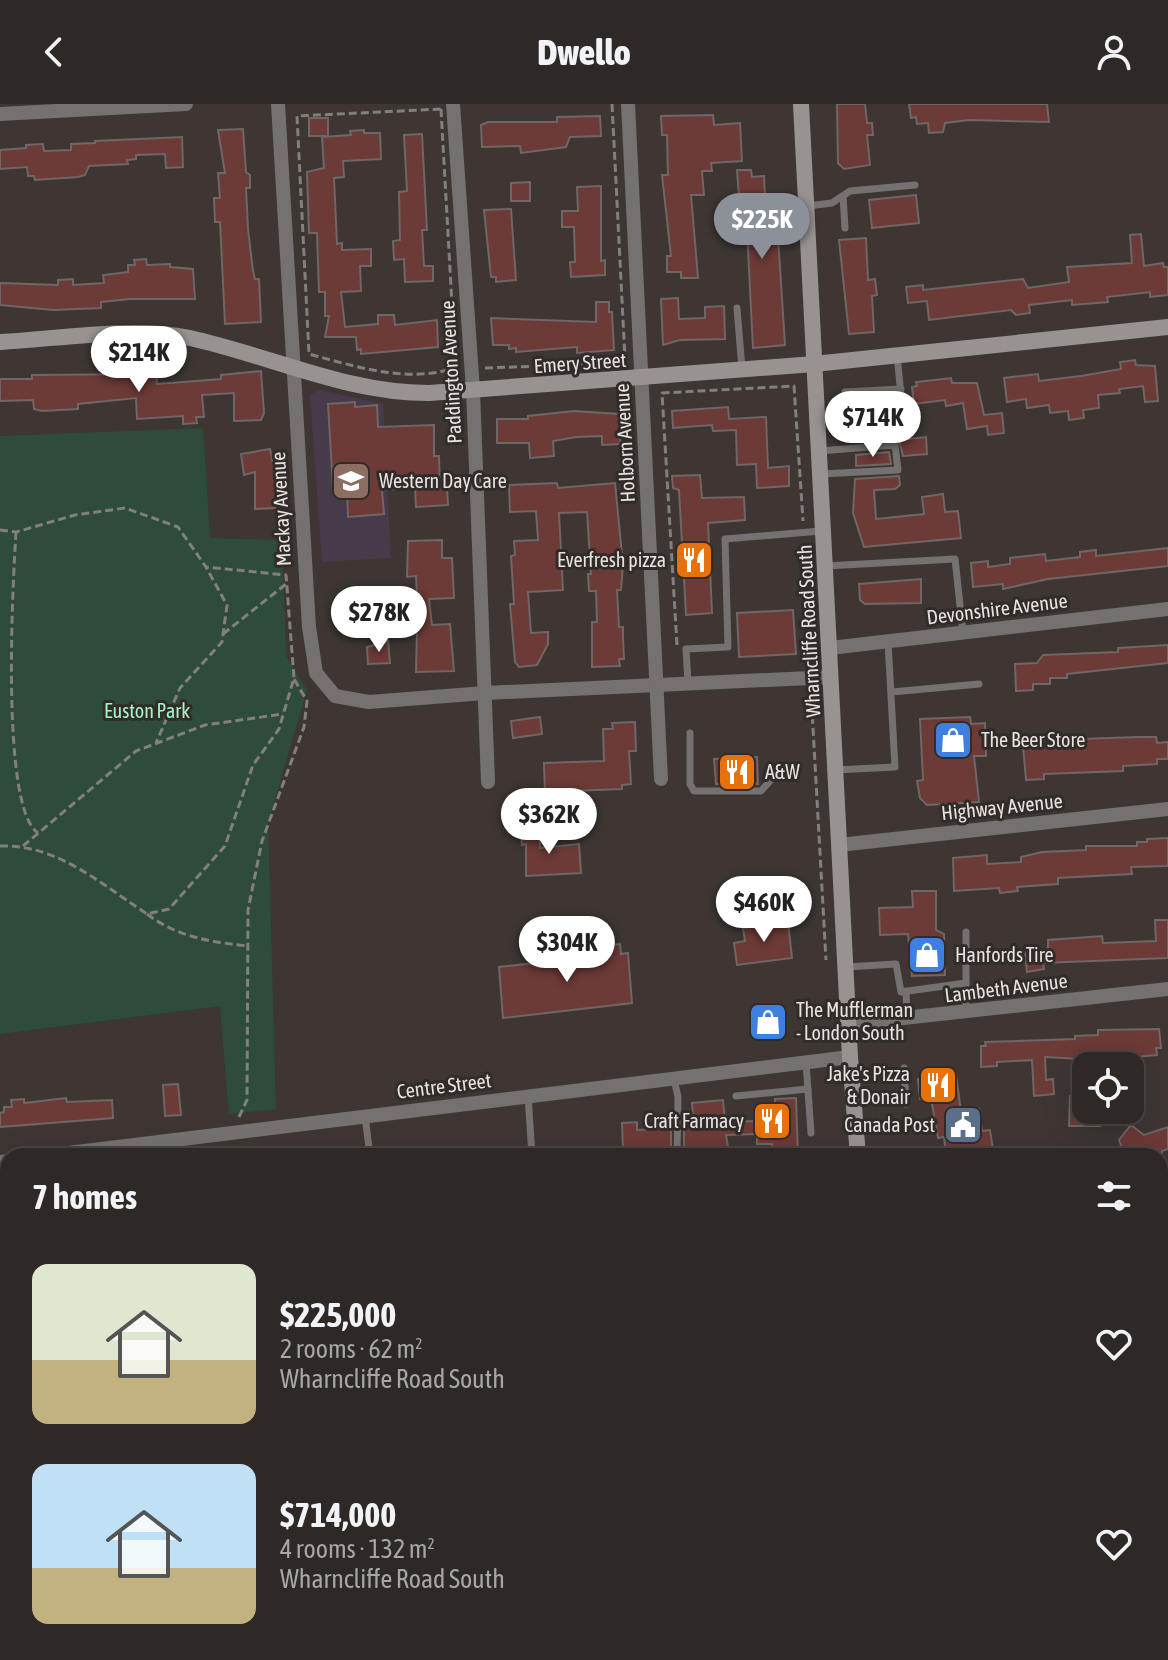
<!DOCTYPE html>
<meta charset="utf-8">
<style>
body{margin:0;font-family:"Asap Condensed",sans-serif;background:#3a3432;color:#f1f3f6;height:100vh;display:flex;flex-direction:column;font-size:30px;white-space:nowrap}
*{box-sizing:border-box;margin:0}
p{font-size:26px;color:#a7a6a7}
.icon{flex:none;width:44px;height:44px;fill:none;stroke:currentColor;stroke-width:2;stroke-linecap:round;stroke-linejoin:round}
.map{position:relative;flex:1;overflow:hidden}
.panel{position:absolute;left:0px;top:1044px;width:1168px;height:512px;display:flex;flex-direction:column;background:#2e2826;border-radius:24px 24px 0 0;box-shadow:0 8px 32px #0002,0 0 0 2px #494443}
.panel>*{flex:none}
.tools{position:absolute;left:1072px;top:948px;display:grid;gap:16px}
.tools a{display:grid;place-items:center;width:72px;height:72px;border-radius:16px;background:#2e2826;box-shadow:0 8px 32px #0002,0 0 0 2px #494443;font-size:40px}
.price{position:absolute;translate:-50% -68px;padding:0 18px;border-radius:28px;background:#fff;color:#222;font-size:26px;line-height:52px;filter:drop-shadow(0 2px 4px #0008)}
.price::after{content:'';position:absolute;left:50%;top:48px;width:24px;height:18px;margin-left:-12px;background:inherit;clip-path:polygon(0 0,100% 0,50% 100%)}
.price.active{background:#8c9099;color:#fff}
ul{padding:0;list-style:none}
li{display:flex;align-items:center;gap:24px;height:200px;padding:0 32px}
li span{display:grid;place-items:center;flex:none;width:224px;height:160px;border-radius:16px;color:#555}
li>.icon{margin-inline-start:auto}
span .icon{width:96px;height:96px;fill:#fffc;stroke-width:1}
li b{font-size:34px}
h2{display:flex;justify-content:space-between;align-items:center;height:96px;padding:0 32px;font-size:34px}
header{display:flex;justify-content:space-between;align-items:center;height:104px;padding:0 32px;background:#2e2826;font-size:36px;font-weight:800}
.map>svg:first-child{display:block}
.education{fill:#463b4a}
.green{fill:#2e4c3b}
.building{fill:#6c3a37;stroke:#6f6665;stroke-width:2}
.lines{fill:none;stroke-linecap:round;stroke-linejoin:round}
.path{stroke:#847e7c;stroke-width:3;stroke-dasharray:8 4;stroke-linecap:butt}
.lane{stroke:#757171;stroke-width:7}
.street{stroke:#757171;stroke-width:14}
.secondary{stroke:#989291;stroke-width:16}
.labels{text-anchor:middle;stroke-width:6;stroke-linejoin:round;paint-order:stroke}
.street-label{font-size:20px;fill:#e7e2e0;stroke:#322c29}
.poi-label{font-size:20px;fill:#e7e2e0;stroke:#322c29;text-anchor:start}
.park-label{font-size:20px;fill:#a3f4c7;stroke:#322c29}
</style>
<header><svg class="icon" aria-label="back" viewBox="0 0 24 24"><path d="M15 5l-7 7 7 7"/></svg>Dwello<svg class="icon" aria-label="person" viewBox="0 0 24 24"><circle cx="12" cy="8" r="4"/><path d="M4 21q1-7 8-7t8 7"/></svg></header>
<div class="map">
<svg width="1168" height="1556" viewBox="0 0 1168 1556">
<rect width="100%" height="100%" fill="#3d3633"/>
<polygon class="education" points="318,286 383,300 391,454 322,458 310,291"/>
<polygon class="green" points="203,324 210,434 282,436 286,552 307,586 268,719 276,1005 229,1010 220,902 0,930 0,332"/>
<g class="building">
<polygon points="837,0 865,0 867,19 872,19 873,31 867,31 870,61 844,65 838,59"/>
<polygon points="909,0 1047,0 1049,18 969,16 945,19 943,28 929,29 928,19 917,20 916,13 911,14"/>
<polygon points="713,11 714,21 740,19 742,57 711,59 712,67 702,67 704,91 691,91 698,174 681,174 681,168 667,168 667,152 671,152 662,71 668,71 667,31 662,31 661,12"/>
<polygon points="600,12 601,32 570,33 566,43 521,49 520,42 482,43 481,21 488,18 557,18 557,13"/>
<rect x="309" y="14" width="19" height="18"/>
<polygon points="243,25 246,68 250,71 250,84 246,84 248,125 253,167 255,175 259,175 261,218 225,220 220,118 215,118 214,94 220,94 218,69 225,69 218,26"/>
<polygon points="364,26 364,29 380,29 381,55 343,57 344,73 334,74 337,140 342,139 342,146 371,145 371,162 360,162 361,187 341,188 345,223 378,220 378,211 394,211 395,221 437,216 438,243 361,250 361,245 357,246 356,233 325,233 329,212 325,212 325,188 319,188 317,129 309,129 307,68 324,64 322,33 351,31 350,27"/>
<polygon points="422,30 427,126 422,126 424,162 433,162 433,177 405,178 404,155 394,156 393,137 400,136 399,88 407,87 404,31"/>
<polygon points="182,33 183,63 166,64 165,50 136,51 136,55 127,56 128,60 89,62 85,71 78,73 35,76 34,72 28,72 27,63 0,65 0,46 26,44 26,41 43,40 44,47 71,46 71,40 95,39 95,37"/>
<polygon points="737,66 751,66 752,73 764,72 765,92 771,91 772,117 777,117 785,241 753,244 746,107 733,108 732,93 739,93"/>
<polygon points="530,78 530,97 511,97 511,79"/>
<polygon points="601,82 601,157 605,156 605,171 571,173 570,158 575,158 574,123 562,123 562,107 578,107 577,83"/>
<polygon points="916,91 919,119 872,124 869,96"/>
<polygon points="511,105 516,176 496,178 496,173 491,173 484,106"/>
<polygon points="1141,130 1144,162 1163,159 1164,163 1168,163 1168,191 1150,193 1150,188 1107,193 1108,198 1072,201 1072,196 1029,201 1030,209 1016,211 1011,206 929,216 927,197 908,199 906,183 923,181 923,186 1023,175 1028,184 1069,178 1067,163 1132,159 1130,131"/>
<polygon points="866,134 868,176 875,175 877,191 872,192 874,228 849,230 839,136"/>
<polygon points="146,155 147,161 170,160 170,163 193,165 195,195 130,195 101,198 101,204 53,206 0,201 0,179 58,181 58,176 73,175 73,181 104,179 103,171 128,168 128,161 135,161 134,156"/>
<polygon points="678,194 679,215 705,214 705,203 724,202 725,235 680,236 663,241 661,195"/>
<polygon points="596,198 609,198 609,208 612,208 614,246 577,249 577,243 516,248 516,244 509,245 509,241 493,241 491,214 596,218"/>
<polygon points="1135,256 1136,261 1155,262 1158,297 1145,298 1143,282 1119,285 1120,289 1098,291 1099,304 1083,306 1084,314 1069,316 1068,307 1050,309 1049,301 1027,304 1026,295 1007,298 1004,274 1038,270 1039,277 1081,272 1121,265 1120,258"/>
<polygon points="261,267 264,309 261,316 234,317 234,289 202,291 204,313 196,313 197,319 183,320 183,312 137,315 136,294 78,300 78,305 42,307 34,305 33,296 0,297 0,275 32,275 32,271 156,270 157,280 221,275 221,271"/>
<polygon points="951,274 952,279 977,279 984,311 1002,309 1004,329 988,331 987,322 967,325 963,299 946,302 945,296 914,300 912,283 917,282 916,278"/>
<polygon points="355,298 355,303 377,301 378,323 434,321 434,352 439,352 440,384 447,383 448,401 416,403 415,384 382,386 384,410 348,413 347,384 333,384 328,300"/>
<polygon points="892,300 895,335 855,338 854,328 860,327 858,304"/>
<polygon points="728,303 729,315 766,313 768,364 789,362 789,382 757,384 756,360 737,361 736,326 713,327 712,321 673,324 672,307"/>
<polygon points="574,307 619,310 620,340 602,341 602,332 576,333 553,337 554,352 530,354 529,339 497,339 497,315 528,315 528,312"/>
<polygon points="926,333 927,350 903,352 899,336"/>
<polygon points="270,345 276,374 276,404 255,405 255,368 244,371 241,350"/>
<polygon points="889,348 891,360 856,362 856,351"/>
<polygon points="700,371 702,394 744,393 745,416 708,419 712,509 686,511 679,386 673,384 672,372"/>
<polygon points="899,372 900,381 895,385 874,386 876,415 924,410 922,393 943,390 945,408 958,407 961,434 864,443 853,409 855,375"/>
<polygon points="557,379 558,384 615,379 623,461 621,486 617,486 619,523 623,523 623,534 624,555 619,555 620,562 592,563 592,518 597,518 596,487 589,487 588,470 591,470 587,408 559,409 563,486 528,488 531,529 548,528 548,540 537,561 519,563 515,558 510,500 514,500 511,452 515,451 514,437 538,436 536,407 510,408 509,381"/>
<polygon points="442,436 442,454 452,454 454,494 429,495 432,521 450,520 454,567 416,568 417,525 398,525 398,512 418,512 416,472 407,473 408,437"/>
<polygon points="1168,444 1168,462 1048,475 1003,485 1003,480 973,483 971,459 988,457 988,463 1010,460 1010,454 1045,450 1046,457 1080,453 1080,448 1096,446 1096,452"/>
<polygon points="921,475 921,499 865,500 860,496 859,480"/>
<polygon points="793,506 796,550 739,553 737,509"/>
<polygon points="388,537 390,559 368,560 367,543"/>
<polygon points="1168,541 1168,559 1067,570 1067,574 1050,574 1050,580 1033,580 1033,586 1016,587 1015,560 1037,559 1043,551 1118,548 1118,544"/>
<polygon points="540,613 542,630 513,634 511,617"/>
<polygon points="970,613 971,620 985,619 986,652 974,652 979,698 927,701 920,694 917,677 923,676 920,615"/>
<polygon points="635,618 636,647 629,647 631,680 622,681 622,685 545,688 544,659 604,657 603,625 613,625 612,619"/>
<polygon points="1138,633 1156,633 1157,639 1168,638 1168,655 1157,655 1157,660 1123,662 1123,667 1044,670 1044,675 1026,676 1023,642 1081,641 1081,635"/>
<polygon points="757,653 758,680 716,680 714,655"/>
<polygon points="539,724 540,744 579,740 581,769 526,772 526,740 522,741 521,725"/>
<polygon points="1168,734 1168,762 1131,763 1132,770 1058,774 1058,780 1017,783 1018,787 1000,789 999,784 954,787 953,754 987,751 987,760 1021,758 1021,753 1042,748 1086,746 1086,742 1137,742 1137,738 1147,738 1147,735"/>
<polygon points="912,787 936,787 936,826 944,830 945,871 912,872 908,830 880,831 879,804 913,803"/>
<polygon points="1155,816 1168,816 1168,854 1043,859 1044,865 1027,868 1025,847 1048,845 1048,836 1102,832 1103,839 1156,837"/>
<polygon points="788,818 792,854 737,861 734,839 745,837 743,824"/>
<polygon points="620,840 621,850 628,849 632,899 503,914 499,863 598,852 597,842"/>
<polygon points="1159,925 1161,944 1156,944 1157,951 1099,956 1045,953 1046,976 1053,975 1054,990 1034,992 1032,956 997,958 997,962 981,963 981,942 986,942 985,938 1075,935 1075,932 1098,931 1098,926"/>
<polygon points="956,970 961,1008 979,1005 982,1027 990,1026 994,1052 946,1052 944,1033 938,1034 931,994 920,995 918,975"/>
<polygon points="178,980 181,1011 165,1012 163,981"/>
<polygon points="1070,992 1082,992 1081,1007 1100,1008 1100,1022 1069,1022"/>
<polygon points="66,994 67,998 112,996 113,1014 0,1023 0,1009 4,1008 4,1003 12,1003 11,996 24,995 24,999"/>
<polygon points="796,994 798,1052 773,1052 772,1040 757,1040 757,1030 726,1031 728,1043 684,1050 684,1013 693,1011 692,999 723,996 725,1018 755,1017 755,1012 775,1011 775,995"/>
<polygon points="637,1018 637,1026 671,1024 671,1052 650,1052 650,1044 623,1047 622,1019"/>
<polygon points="1131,1021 1144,1031 1168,1023 1168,1045 1162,1047 1162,1052 1125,1052 1119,1036"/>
</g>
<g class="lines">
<g class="path">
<polyline points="612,0 625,255 617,259"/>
<path d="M441 5 455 254 451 265C405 279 354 262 309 250L297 12Z"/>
<polyline points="485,264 597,260"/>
<polyline points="0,426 16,428 75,411 125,404 178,423 206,463 227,501 222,538 180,584 156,639"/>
<path d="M16 428C13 477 0 704 38 729"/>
<polyline points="804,440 810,560"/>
<polyline points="223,530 286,480"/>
<polyline points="677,541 662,289 794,282 803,417"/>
<polyline points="811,588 826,856"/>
<path d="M0 742C57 740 101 780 147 810L169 805 225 742 253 661 279 625 294 574 286 471 206 463"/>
<polyline points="23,742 136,647 205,621 283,610"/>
<path d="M147 810C177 833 211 838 248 842"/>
<polyline points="239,1013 247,996 248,806 262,737 304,623 307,597 294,575"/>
</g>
<g class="lane">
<polyline points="843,92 845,124"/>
<polyline points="808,102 832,99 850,87 915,81"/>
<polyline points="737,204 742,265"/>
<polyline points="897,251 903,311"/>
<polyline points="847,319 845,288 901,285"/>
<polyline points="819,347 895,341 898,366 821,370"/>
<polyline points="825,462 955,455 963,529"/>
<polyline points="688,579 686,545 728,543 725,435 821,427"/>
<polyline points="892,588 979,580"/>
<polyline points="690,629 690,680 694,687 761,687 771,676"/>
<polyline points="835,666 895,663 888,538"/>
<polyline points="846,863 896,860 901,888 966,879"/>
<polyline points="906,887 907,913"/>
<polyline points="966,906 966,828"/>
<polyline points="806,958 811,1029"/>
<polyline points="904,964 906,1000"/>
<polyline points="674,975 678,993 677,1052"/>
<polyline points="528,991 532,1052"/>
<polyline points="736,992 808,985"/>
<polyline points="365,1012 370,1052"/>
<polyline points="735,1556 781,1548"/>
</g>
<g class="street">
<polyline points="278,0 309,523 316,569 335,592 369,598 485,589 831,573"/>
<polyline points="453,0 473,286 488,678"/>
<polyline points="628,0 661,675"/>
<polyline points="0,10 186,0"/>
<polyline points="830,544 1168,505"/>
<polyline points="839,741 1168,705"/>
<polyline points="849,920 1168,885"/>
<polyline points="44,1052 850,953"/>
<polyline points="0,1058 8,1057"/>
<polyline points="1160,1304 1168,1349"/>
<polyline points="608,1548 609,1556"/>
</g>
<g class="secondary">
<polyline points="801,0 850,953 858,1052"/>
<path d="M0 238C58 235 134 222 190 234 271 252 346 289 429 289L814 260 1168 223"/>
<polyline points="1160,1296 1168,1295"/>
<polyline points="0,1436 8,1435"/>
<polyline points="907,1548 908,1556"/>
</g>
</g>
<defs>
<symbol id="school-square" viewBox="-11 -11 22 22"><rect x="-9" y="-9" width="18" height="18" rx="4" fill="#8d6e63" stroke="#322c29"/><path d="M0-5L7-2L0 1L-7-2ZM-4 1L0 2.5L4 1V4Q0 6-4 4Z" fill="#fff"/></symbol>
<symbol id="restaurant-square" viewBox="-11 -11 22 22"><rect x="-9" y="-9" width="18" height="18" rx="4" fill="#e8710a" stroke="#322c29"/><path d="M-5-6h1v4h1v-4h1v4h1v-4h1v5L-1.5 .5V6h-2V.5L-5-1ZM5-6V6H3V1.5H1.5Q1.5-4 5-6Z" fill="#fff"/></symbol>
<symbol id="shop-square" viewBox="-11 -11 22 22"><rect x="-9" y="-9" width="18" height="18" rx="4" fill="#3f7fe0" stroke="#322c29"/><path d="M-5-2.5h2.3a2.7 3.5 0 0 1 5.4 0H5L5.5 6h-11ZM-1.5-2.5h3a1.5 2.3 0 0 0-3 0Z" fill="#fff"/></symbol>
<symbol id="civic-square" viewBox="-11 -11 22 22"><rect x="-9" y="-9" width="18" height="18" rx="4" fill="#5c6f8a" stroke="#322c29"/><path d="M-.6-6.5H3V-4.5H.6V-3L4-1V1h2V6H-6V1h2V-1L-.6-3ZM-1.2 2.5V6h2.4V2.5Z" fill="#fff"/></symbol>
</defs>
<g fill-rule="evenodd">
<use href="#school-square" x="329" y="355" width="44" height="44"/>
<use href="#restaurant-square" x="672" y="434" width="44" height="44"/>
<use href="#shop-square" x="931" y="614" width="44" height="44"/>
<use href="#restaurant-square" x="715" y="646" width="44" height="44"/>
<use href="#shop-square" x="905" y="829" width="44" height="44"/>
<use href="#shop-square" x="746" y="896" width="44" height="44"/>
<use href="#restaurant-square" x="916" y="959" width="44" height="44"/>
<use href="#restaurant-square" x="750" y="995" width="44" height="44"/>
<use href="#civic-square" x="941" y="999" width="44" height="44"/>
</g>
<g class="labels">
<g class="street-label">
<text transform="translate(580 259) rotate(-4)" y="7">Emery Street</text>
<text transform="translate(451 268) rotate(-93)" y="7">Paddington Avenue</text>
<text transform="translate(625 339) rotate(-93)" y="7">Holborn Avenue</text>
<text transform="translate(281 405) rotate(-93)" y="7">Mackay Avenue</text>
<text transform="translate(997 505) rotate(-7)" y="7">Devonshire Avenue</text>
<text transform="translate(809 527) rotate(-93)" y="7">Wharncliffe Road South</text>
<text transform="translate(1002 703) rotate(-6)" y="7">Highway Avenue</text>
<text transform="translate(1006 884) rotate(-7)" y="7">Lambeth Avenue</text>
<text transform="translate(444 982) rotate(-7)" y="7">Centre Street</text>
</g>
<g class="poi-label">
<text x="379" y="384">Western Day Care</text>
<text x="666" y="463" text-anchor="end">Everfresh pizza</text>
<text x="981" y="643">The Beer Store</text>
<text x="765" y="675">A&amp;W</text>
<text x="955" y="858">Hanfords Tire</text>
<text x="796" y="913">The Mufflerman<tspan x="796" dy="23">- London South</tspan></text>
<text x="910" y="977" text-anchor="end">Jake's Pizza<tspan x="910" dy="23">&amp; Donair</tspan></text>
<text x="744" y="1024" text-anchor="end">Craft Farmacy</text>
<text x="935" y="1028" text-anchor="end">Canada Post</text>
</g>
<g class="park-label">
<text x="147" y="614">Euston Park</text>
</g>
</g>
</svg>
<div class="tools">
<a><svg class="icon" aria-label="locate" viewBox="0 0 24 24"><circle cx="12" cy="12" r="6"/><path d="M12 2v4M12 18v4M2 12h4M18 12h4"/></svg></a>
</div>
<b class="price active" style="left:762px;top:157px">$225K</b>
<b class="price" style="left:139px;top:290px">$214K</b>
<b class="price" style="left:873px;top:355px">$714K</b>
<b class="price" style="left:379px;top:550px">$278K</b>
<b class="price" style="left:549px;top:752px">$362K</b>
<b class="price" style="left:764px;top:840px">$460K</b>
<b class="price" style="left:567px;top:880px">$304K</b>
<section class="panel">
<h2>7 homes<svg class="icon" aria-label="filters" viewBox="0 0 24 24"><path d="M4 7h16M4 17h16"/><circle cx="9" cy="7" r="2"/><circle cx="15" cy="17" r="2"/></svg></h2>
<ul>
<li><span style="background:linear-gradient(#dfe7d0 60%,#c2b280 0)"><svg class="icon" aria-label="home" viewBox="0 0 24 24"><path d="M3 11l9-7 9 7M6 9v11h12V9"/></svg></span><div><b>$225,000</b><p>2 rooms · 62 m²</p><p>Wharncliffe Road South</p></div><svg class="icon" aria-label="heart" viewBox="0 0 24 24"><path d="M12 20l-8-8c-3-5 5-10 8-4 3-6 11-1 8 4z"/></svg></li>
<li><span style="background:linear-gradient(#bfe0f5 65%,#c2b280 0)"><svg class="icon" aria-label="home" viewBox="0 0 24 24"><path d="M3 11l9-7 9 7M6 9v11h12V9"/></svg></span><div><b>$714,000</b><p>4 rooms · 132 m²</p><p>Wharncliffe Road South</p></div><svg class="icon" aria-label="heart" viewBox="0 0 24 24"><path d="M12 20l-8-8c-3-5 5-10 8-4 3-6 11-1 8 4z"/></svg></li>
</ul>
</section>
</div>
